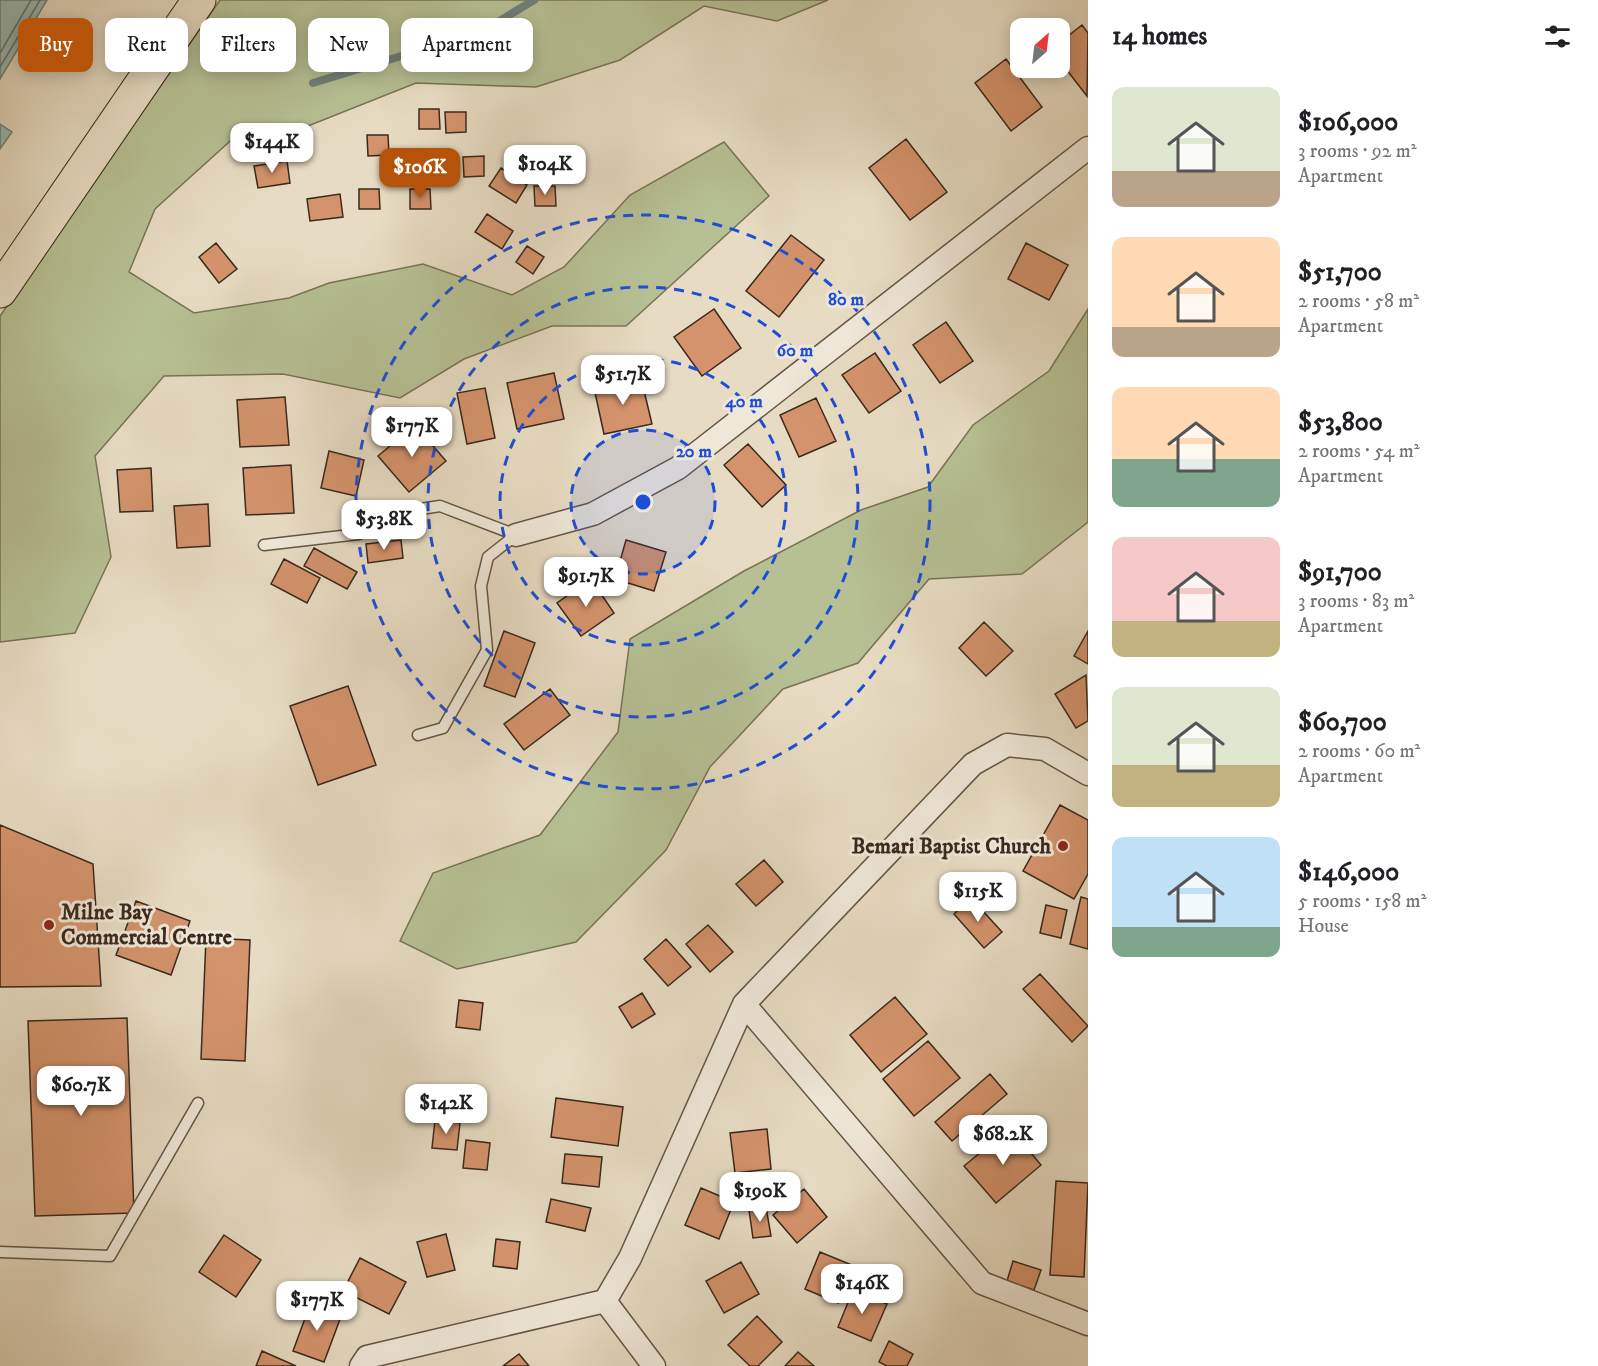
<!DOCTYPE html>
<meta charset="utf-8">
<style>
:root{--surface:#fff;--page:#f6f6f6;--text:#202124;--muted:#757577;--accent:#b45309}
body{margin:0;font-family:"IM FELL DW Pica",serif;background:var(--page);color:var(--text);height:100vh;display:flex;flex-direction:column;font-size:22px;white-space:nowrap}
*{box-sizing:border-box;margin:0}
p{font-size:20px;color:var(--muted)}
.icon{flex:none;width:33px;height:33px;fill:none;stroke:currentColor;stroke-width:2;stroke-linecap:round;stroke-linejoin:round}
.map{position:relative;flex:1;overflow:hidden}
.side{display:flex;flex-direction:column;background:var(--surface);width:510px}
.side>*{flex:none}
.banner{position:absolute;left:18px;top:18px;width:570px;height:54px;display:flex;gap:12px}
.needle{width:39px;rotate:28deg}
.fabs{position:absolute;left:1010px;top:18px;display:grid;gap:12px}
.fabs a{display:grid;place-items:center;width:60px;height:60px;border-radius:12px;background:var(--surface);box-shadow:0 3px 15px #0003;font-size:30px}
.price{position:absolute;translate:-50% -51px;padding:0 14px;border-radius:12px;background:#fff;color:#222;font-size:20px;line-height:39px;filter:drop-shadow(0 2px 3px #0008)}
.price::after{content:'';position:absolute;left:50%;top:36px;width:18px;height:14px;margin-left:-9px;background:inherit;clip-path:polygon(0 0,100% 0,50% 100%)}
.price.current{background:var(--accent);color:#fff}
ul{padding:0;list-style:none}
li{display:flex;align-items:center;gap:18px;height:150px;padding:0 24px}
li span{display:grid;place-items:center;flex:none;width:168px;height:120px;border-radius:12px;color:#555}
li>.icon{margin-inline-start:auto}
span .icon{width:72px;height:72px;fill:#fffc;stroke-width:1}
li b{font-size:26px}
h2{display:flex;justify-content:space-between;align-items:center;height:72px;padding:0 24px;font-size:26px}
.pill{padding:0 21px;border-radius:12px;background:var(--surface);box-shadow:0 3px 15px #0003;font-size:21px;line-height:54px}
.pill.current{background:var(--accent);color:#fff}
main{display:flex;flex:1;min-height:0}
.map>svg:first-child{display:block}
.green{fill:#b6c094;stroke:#787458;stroke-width:1.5}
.water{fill:#97bbb6;stroke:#718179;stroke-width:1.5}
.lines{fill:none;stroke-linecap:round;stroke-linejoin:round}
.shore{stroke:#68726a;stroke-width:1.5}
.stream{stroke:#718179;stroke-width:8}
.building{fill:#d4936c;stroke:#39291d;stroke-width:1.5}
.service-casing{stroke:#645646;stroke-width:13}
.minor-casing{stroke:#645646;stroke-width:25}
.primary-casing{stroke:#39291d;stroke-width:35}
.service{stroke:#efe8d8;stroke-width:10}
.minor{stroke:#efe8d8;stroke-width:22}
.primary{stroke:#e7dcc3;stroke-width:33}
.ring{fill:none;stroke:#1d4ed8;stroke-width:3;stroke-dasharray:10 8}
.poi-dot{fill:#8f2418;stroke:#efe8d8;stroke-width:2}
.labels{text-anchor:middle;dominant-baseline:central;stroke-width:6;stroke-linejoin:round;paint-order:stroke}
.poi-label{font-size:22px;font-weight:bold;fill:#39291d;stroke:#efe8d8;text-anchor:end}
.centre{fill:#1d4ed8;stroke:#efe8d8;stroke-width:3}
.ring-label{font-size:18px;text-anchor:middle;font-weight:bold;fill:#1d4ed8;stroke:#efe8d8;stroke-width:6;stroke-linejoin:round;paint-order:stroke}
</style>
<main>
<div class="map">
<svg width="1088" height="1366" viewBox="0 0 1088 1366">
<rect width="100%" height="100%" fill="#e7dcc3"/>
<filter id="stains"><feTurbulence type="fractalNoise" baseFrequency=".00333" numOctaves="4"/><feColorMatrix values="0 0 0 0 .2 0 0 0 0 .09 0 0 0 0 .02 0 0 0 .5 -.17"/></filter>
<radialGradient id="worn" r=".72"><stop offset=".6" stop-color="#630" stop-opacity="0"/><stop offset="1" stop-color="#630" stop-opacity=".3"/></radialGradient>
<path class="green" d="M220 0H828L777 21 704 6 620 60 536 87 416 83 308 126 238 134 155 209 129 272 194 313 289 298 329 283 423 264 512 295 564 267 630 195 724 142 769 196 626 326H552L464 359 400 398 283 374 164 376 95 456 111 557 75 633 0 642V316Z
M1088 309V522L1022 574 929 579 858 663 783 689 710 767 666 850 576 942 457 969 400 941 433 873 540 835 618 732 630 639 744 571 861 510 928 487 973 425 1049 371Z"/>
<path class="water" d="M0 0H47L0 79Z
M0 124 12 132 0 149Z"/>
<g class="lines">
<path class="shore" d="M0 53 31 0
M0 67 40 0"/>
<path class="stream" d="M313 83 483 31 534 0"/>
</g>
<path class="building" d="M1082 25 1088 33 1087 96 1059 60V43Z
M1006 59 1042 107 1011 131 975 83Z
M419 109H439L440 129H419Z
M445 112H466V132L446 133Z
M367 135H388L389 155 368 156Z
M906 139 947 192 910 220 869 168Z
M437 154H457L458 174H437Z
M484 156V176L464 177 463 157Z
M287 161 290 183 258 188 254 166Z
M501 168 527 185 516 203 489 186Z
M534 186H555L556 206H535Z
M359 189H379L380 209H359Z
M410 189H430L431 209H410Z
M340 194 343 217 310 221 307 199Z
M487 214 513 231 502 249 475 232Z
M791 235 824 260 779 317 746 291Z
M216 243 237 269 219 283 199 257Z
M1026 243 1068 265 1049 300 1008 279Z
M527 246 544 257 533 274 516 262Z
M714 309 741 348 702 376 674 337Z
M946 322 973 361 940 383 913 345Z
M875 353 901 391 869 413 842 375Z
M554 373 564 419 517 429 507 383Z
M641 378 652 424 604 434 594 388Z
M485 388 495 438 467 444 457 393Z
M285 397 289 445 240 447 237 400Z
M816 398 836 441 799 457 780 415Z
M415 425 446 461 409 492 378 456Z
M748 444 786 485 762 507 724 465Z
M329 451 364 460 356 496 321 488Z
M291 465 294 513 246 515 243 468Z
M151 468 153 511 120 512 117 470Z
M208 504 210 546 177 548 174 506Z
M401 540 403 558 368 563 366 544Z
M626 540 666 552 654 591 615 579Z
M314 548 357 572 347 589 304 566Z
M284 559 320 578 307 603 271 584Z
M591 579 614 613 581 636 557 603Z
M984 622 1013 651 986 676 959 648Z
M504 631 535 643 515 697 484 686Z
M1088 631V664L1074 656Z
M1086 675 1088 721 1076 728 1055 694Z
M348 686 376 765 318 785 290 706Z
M550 689 570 715 524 750 504 724Z
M1060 805 1088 820V874L1074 899 1023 871Z
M0 825 93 864 101 986 0 987Z
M764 860 783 882 756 906 736 884Z
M1081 897 1088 899V949L1070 944Z
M971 898 1002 932 984 948 954 914Z
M136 901 190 921 171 975 116 955Z
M1046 905 1067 910 1061 938 1040 933Z
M708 925 733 952 710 972 686 944Z
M206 938 250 940 245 1061 201 1059Z
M666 939 691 967 668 986 644 959Z
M1040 974 1088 1026 1072 1042 1023 989Z
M642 993 655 1014 632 1028 619 1007Z
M895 997 927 1034 881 1072 850 1035Z
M459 1000 483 1003 480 1030 456 1027Z
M127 1018 134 1213 35 1216 28 1021Z
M928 1041 960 1078 914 1116 883 1079Z
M990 1074 1007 1094 952 1141 935 1122Z
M556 1098 623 1107 618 1146 551 1137Z
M435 1120 460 1123 457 1150 432 1148Z
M1010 1128 1041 1165 996 1203 964 1166Z
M767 1129 771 1169 735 1173 730 1133Z
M466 1140 490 1143 487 1170 463 1168Z
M565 1154 602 1157 599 1187 562 1183Z
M1056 1181 1088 1183 1084 1277 1050 1275Z
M701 1188 734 1202 719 1239 685 1225Z
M804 1189 827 1217 797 1243 773 1215Z
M551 1199 591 1208 585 1231 546 1222Z
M766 1207 771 1236 753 1238 749 1210Z
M446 1234 455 1270 427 1277 417 1242Z
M224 1235 261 1260 236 1297 199 1272Z
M496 1239 520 1242 517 1269 493 1266Z
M820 1252 854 1266 838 1303 805 1289Z
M360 1258 406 1282 389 1314 343 1291Z
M1013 1261 1041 1270 1034 1290 1007 1281Z
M741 1262 759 1294 724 1313 706 1281Z
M853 1290 887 1304 871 1341 838 1327Z
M311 1302 342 1314 324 1362 293 1351Z
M757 1316 782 1342 758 1366H750L728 1345Z
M889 1341 913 1354 907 1366H887L879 1362Z
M262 1351 296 1366H256Z
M798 1352 814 1366H785Z
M519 1354 529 1366H503Z"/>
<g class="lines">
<defs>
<path id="service" d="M264 545 359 534 382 515 440 506 516 535
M418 735 443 728 487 650 481 586 488 557 516 535
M0 1252 110 1256 198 1103"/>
<path id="minor" d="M516 535 593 514 678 468 1088 148
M744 1004 982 1283 1088 1324
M605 1301 630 1258 744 1004 973 764 1007 745 1045 749 1088 774
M361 1366 367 1357 605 1301 654 1366"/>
<path id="primary" d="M0 291 199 0"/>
</defs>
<use href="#service" class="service-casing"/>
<use href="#minor" class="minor-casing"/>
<use href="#primary" class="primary-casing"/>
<use href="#service" class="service"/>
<use href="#minor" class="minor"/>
<use href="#primary" class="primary"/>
</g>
<circle cx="643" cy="502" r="72" fill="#1d4ed8" fill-opacity=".12"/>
<g class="ring">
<circle cx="643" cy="502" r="72"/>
<circle cx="643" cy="502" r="143"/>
<circle cx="643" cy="502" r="215"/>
<circle cx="643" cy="502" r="287"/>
</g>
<g class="poi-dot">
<circle cx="1063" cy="846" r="6"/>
<circle cx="49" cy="925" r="6"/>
</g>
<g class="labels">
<g class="poi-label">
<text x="1051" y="846">Bemari Baptist Church</text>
<text x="61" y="912" text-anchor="start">Milne Bay<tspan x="61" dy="25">Commercial Centre</tspan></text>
</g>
</g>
<circle cx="643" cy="502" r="9" class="centre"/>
<g class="ring-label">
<text x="846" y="305">80 m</text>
<text x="795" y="356">60 m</text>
<text x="744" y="407">40 m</text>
<text x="694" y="457">20 m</text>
</g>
<rect width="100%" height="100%" filter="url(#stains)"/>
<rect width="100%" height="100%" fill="url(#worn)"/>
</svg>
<div class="fabs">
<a><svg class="needle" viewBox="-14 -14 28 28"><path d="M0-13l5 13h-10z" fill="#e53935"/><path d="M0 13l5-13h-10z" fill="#757577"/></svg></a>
</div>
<b class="price" style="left:272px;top:174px">$144K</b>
<b class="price" style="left:545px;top:196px">$104K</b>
<b class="price current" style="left:420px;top:199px">$106K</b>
<b class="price" style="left:623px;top:406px">$51.7K</b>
<b class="price" style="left:412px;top:458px">$177K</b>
<b class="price" style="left:384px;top:551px">$53.8K</b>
<b class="price" style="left:586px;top:608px">$91.7K</b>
<b class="price" style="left:978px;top:923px">$115K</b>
<b class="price" style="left:81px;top:1117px">$60.7K</b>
<b class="price" style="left:446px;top:1135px">$142K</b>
<b class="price" style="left:1003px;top:1166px">$68.2K</b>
<b class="price" style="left:760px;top:1223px">$190K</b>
<b class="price" style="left:862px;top:1315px">$146K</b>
<b class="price" style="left:317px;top:1332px">$177K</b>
<div class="banner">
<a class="pill current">Buy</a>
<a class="pill">Rent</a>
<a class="pill">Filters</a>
<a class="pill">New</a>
<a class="pill">Apartment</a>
</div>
</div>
<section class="side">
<h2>14 homes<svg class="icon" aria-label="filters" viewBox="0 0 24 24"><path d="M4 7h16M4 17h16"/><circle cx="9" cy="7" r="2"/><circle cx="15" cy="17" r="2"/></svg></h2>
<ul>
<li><span style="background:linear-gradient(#dfe7d0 70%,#b9a48a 0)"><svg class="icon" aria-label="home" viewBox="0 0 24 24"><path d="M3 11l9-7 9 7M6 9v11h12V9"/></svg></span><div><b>$106,000</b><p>3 rooms · 92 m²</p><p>Apartment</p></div></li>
<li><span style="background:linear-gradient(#ffd9b3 75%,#b9a48a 0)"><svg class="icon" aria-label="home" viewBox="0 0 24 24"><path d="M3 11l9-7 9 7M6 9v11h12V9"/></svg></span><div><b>$51,700</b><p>2 rooms · 58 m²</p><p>Apartment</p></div></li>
<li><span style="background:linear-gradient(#ffd9b3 60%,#7fa58c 0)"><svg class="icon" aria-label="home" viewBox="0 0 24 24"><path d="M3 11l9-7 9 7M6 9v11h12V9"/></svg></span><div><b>$53,800</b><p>2 rooms · 54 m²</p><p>Apartment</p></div></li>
<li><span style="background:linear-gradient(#f6c9c9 70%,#c2b280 0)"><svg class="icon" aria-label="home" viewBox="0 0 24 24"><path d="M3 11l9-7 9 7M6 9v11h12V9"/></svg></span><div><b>$91,700</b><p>3 rooms · 83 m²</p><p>Apartment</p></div></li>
<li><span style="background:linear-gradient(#dfe7d0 65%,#c2b280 0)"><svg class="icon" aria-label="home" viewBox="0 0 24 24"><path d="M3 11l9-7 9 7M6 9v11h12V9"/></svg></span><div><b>$60,700</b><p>2 rooms · 60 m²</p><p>Apartment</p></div></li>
<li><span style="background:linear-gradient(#bfe0f5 75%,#7fa58c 0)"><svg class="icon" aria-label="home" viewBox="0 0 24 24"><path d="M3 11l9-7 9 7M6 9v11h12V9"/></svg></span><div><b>$146,000</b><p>5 rooms · 158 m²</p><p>House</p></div></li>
</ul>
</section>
</main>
